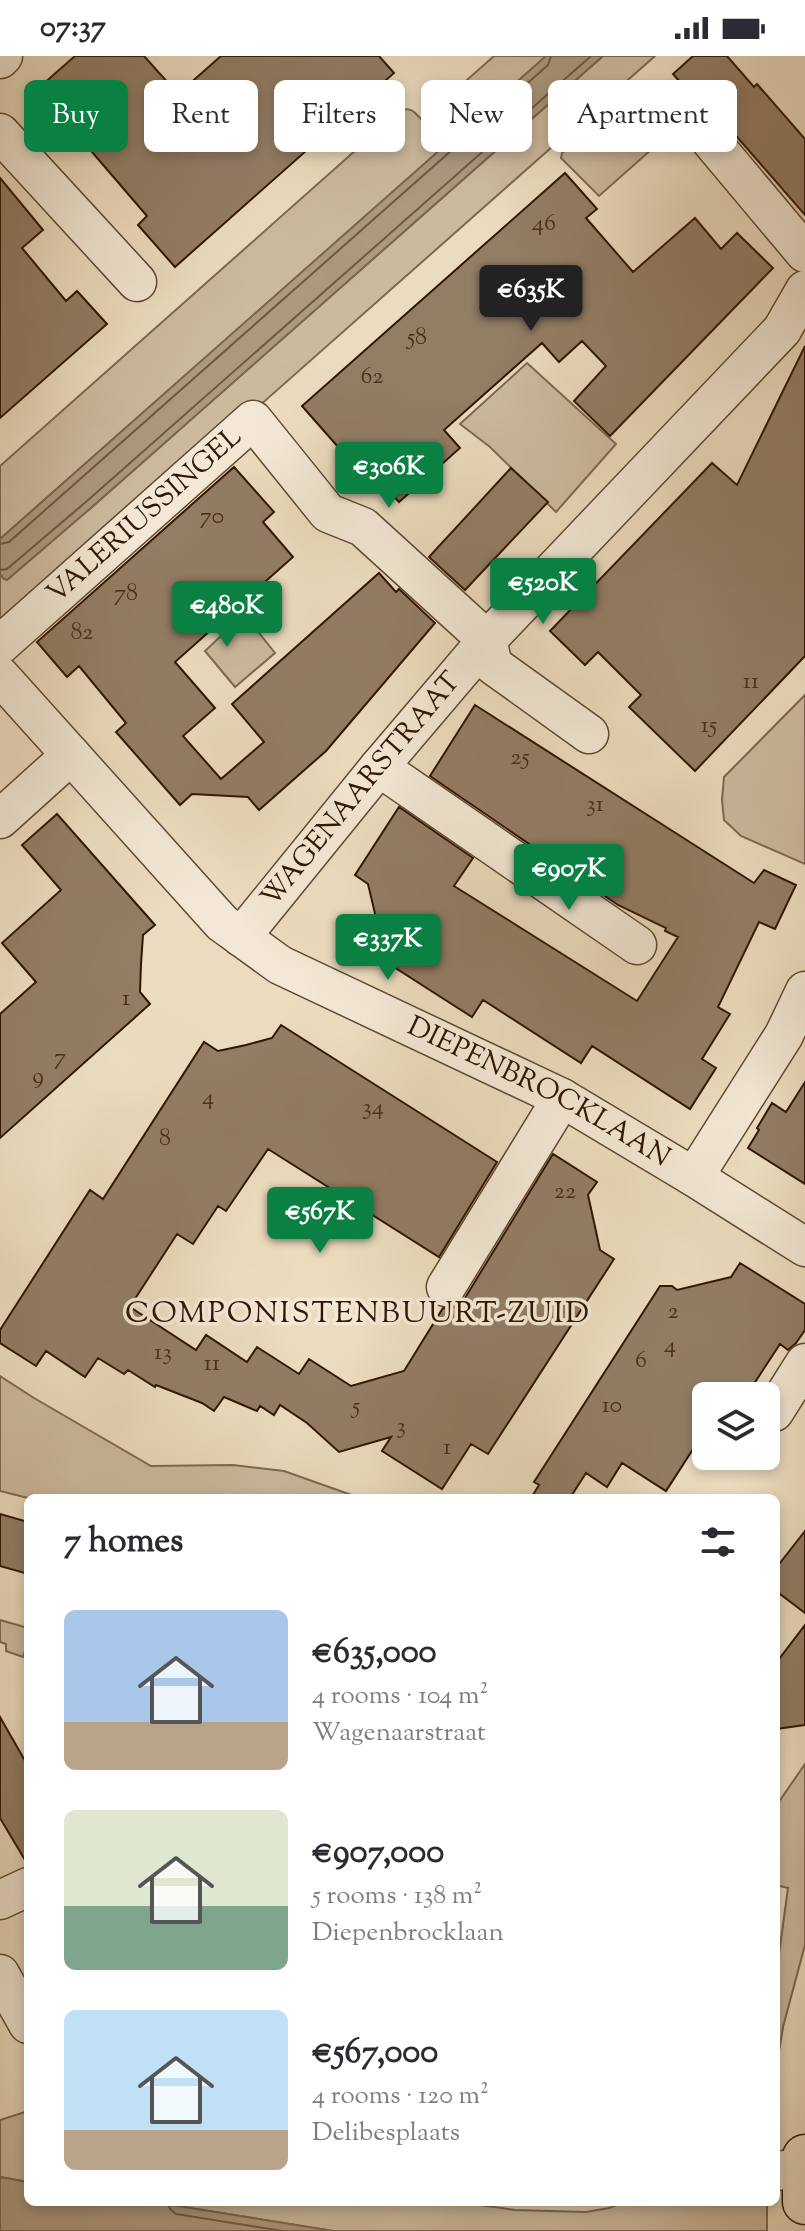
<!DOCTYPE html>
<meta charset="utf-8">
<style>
:root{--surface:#fff;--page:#f2f2f3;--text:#2b2b33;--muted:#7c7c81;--accent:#0b8043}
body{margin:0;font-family:"Sorts Mill Goudy",serif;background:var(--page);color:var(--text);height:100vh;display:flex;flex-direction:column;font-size:30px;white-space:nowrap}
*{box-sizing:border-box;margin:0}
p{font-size:26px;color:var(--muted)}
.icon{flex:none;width:44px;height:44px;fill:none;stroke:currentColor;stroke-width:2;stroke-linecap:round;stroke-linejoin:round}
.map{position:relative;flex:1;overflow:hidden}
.side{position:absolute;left:24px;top:1438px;width:756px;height:712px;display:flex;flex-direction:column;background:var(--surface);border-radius:12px;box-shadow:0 4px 12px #0003}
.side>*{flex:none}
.banner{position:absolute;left:24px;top:24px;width:758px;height:72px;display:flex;gap:16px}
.controls{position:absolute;left:692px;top:1326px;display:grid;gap:16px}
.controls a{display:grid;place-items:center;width:88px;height:88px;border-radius:12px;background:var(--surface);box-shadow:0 4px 12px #0003;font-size:40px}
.price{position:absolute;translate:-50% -68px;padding:0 18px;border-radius:8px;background:var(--accent);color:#fff;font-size:26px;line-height:52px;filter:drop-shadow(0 2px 4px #0008)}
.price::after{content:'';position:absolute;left:50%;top:48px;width:24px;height:18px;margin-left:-12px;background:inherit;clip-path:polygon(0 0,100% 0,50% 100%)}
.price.current{background:#222;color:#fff}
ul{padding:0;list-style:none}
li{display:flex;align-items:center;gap:24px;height:200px;padding:0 40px}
li span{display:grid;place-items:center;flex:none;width:224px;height:160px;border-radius:12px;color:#555}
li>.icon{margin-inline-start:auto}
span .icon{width:96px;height:96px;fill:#fffc;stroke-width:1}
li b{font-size:34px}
h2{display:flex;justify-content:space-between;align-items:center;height:96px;padding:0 40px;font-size:34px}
.pill{padding:0 28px;border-radius:12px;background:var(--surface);box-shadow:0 4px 12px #0003;font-size:28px;line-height:72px}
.pill.current{background:var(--accent);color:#fff}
.status{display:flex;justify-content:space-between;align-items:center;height:56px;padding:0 40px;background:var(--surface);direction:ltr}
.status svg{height:22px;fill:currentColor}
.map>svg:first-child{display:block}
.green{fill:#ccba9f;stroke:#7e6851;stroke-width:2}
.water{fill:#ac997f;stroke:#7b654d;stroke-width:2}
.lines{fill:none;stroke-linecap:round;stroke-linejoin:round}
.shore{stroke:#6e5841;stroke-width:2}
.building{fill:#927d65;stroke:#311603;stroke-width:2}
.minor-casing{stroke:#604832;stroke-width:41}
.major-casing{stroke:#311603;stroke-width:47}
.minor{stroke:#f3e8d5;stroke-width:38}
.major{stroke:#ecdcbf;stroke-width:44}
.labels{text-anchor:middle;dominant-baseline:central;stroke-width:7;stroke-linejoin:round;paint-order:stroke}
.number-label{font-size:24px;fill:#49301c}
.street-label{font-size:28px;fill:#311603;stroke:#f3e8d5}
.neighbourhood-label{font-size:30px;letter-spacing:2px;fill:#311603;stroke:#f3e8d5}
</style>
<div class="status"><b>07:37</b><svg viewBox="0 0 49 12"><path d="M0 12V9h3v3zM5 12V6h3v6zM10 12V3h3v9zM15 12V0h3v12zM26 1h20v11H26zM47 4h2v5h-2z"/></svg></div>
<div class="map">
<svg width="805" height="2175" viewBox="0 0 805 2175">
<rect width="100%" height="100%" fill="#ecdcbf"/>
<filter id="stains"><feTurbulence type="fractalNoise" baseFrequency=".0025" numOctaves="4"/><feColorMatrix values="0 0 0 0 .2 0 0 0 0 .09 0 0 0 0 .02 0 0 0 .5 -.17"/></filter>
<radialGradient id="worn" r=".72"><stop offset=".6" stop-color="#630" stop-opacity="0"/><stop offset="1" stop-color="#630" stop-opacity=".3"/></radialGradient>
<path class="green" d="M494 0H547L0 483V410L401 54C412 51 415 57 422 64Z
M603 0H655L224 381 0 576V518L4 523 92 451Z
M649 25 655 27 687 62 599 140 561 102 562 97 644 26Z
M527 307 616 388 556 456 490 391 460 368Z
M244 558 275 597 235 631 205 595Z
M805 639V808L741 780 724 764 722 744 724 721Z
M0 1320 34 1342 151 1410 233 1409 284 1415 360 1442H28L0 1435Z
M0 1564 28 1572V1586L23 1601 6 1595V1588L0 1586Z
M805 1708V1889L783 1971 776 2014V1920L788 1832 776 1829V1750Z
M28 2055V2126L0 2121V2064Z
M153 2146H459L515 2154 586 2156 609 2152 624 2146H767V2175H333Z"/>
<path class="water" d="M546 0H603L92 451 7 524 4 523 0 518V483Z
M0 2121 28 2126V2146H153L333 2175H0Z"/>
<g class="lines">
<path class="shore" d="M0 488 9 486 548 9 551 0
M0 514 7 513 87 445 591 0
M168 2146 170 2153 176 2158 283 2175"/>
</g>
<path class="building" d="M75 0H144L178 38 221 0H379L394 17 175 211 138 169 147 160 74 75 63 85 26 43Z
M693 0H727L754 31 757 28 805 83V159L718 59 709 53 703 52 673 18Z
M565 117 597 153 586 162 633 216 695 162 721 193 737 177 773 212 610 380 574 345 606 310 582 285 559 306 542 287 444 374 460 392 399 446 383 428 376 434 302 350Z
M0 122 43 174 22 192 66 245 77 235 107 268 0 362Z
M805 290V600L695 715 629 651 641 639 598 596 585 609 550 575 712 407 737 429Z
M234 411 274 456 263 466 293 501 175 606 215 652 183 680 221 723 264 686 232 648 379 517 396 536 399 533 435 567 326 695 259 754 248 741 192 738 180 749 116 676 126 667 79 610 67 621 37 586Z
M511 412 548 446 465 534 429 501Z
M475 649 754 827 764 814 796 829 775 873 759 866 718 951 730 958 702 1003 716 1012 690 1053 592 990 581 1007 483 944 472 961 372 897 381 883 368 828 355 819 399 751 473 802 454 830 637 945 678 881 665 875 666 872 618 849 430 720Z
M57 758 155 869 143 879 141 908 140 936 150 948 0 1082V958L36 926 2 887 61 834 22 789Z
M281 969 497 1106 439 1201 268 1093 226 1155 218 1150 193 1188 177 1178 131 1249 130 1251 196 1294 206 1279 247 1306 257 1291 299 1318 309 1303 351 1330 404 1315 443 1252 456 1251 465 1242 553 1098 597 1126 588 1139 594 1166 600 1194 614 1203 488 1398 471 1388 442 1433 382 1395 391 1381 339 1396 307 1367 280 1349 274 1359 260 1350 257 1355 224 1341 214 1355 202 1347 156 1329 155 1331 128 1314 124 1318 98 1302 85 1321 46 1295 36 1310 0 1287V1274L90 1134 103 1143 204 986 218 995 246 989 272 982Z
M805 1026V1128L748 1092 759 1074 757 1072 772 1047 786 1056Z
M740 1207 805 1248V1274L796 1287 788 1294 780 1288 746 1340 733 1331 727 1340H706V1373L666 1435 622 1407 607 1431 586 1417 570 1442H531L539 1429 534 1426 660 1230H672L677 1234 731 1221Z
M0 1458 28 1466V1518L0 1510Z
M805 1475V1557L776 1535V1512Z
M805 1569V1669L776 1673V1607Z
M0 1661 28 1710V1809L0 1762Z"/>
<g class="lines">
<defs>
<g id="minor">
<path d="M0 3 3 0"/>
<path d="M701 73 805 197"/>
<path d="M0 77 137 226"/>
<path id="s1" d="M0 589 253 364 328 457 363 471 487 584 493 609 589 678"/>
<path id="s2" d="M0 620 222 867 280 909 562 1042 694 1121 805 1191"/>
<path d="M379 711 637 889"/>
<path d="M0 763 71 699"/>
<path id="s3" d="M241 881 379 711 487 584 782 274 805 234"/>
<path d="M694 1121 784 979 805 935"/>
<path d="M446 1231 562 1042"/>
<path d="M774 1356 805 1307"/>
<path d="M0 1844 28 1831"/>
<path d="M0 1918 28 1968"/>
<path d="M776 2115 804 2112"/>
</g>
<path id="major" d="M805 2101V2146"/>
</defs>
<use href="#minor" class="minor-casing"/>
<use href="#major" class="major-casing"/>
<use href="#minor" class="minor"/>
<use href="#major" class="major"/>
</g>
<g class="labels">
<g class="number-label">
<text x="544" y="168">46</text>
<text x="417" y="282">58</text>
<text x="372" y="321">62</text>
<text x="212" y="461">70</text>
<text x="126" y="538">78</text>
<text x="82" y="577">82</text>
<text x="751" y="626">11</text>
<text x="709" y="670">15</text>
<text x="520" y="702">25</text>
<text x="595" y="749">31</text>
<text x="126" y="943">1</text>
<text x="60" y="1002">7</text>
<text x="38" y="1021">9</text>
<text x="208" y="1042">4</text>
<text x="373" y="1052">34</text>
<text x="165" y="1083">8</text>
<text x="565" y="1136">22</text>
<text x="673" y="1256">2</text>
<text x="670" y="1290">4</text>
<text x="163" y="1297">13</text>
<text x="641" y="1305">6</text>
<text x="212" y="1308">11</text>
<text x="612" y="1350">10</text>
<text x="356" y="1351">5</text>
<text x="401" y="1371">3</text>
<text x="447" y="1392">1</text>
</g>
<g class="street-label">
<text stroke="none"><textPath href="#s1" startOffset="194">VALERIUSSINGEL</textPath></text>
<text stroke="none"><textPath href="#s3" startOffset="190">WAGENAARSTRAAT</textPath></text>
<text stroke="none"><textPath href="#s2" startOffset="692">DIEPENBROCKLAAN</textPath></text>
</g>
<g class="neighbourhood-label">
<text x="358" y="1258">COMPONISTENBUURT-ZUID</text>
</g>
</g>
<rect width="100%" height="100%" filter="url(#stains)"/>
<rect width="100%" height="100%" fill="url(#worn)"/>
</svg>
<div class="controls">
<a><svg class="icon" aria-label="layers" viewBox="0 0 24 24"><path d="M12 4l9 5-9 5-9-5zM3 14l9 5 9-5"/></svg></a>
</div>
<b class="price current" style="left:531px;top:277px">€635K</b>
<b class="price" style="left:389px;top:454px">€306K</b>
<b class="price" style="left:543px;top:570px">€520K</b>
<b class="price" style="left:227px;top:593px">€480K</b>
<b class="price" style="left:569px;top:856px">€907K</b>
<b class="price" style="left:388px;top:926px">€337K</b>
<b class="price" style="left:320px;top:1199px">€567K</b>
<div class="banner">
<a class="pill current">Buy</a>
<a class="pill">Rent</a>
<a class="pill">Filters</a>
<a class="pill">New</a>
<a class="pill">Apartment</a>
</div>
<section class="side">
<h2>7 homes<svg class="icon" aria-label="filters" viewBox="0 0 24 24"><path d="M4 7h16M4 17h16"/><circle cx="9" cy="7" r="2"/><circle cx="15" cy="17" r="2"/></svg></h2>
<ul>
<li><span style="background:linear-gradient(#a9c7e8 70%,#b9a48a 0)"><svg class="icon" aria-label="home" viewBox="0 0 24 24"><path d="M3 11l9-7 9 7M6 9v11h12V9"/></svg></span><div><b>€635,000</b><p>4 rooms · 104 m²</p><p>Wagenaarstraat</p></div></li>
<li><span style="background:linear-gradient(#dfe7d0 60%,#7fa58c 0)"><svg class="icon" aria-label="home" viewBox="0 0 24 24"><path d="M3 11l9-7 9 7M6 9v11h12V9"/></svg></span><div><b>€907,000</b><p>5 rooms · 138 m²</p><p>Diepenbrocklaan</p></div></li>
<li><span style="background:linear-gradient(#bfe0f5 75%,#b9a48a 0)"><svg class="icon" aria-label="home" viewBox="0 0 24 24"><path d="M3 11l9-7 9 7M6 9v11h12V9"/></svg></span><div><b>€567,000</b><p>4 rooms · 120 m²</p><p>Delibesplaats</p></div></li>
</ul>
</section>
</div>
